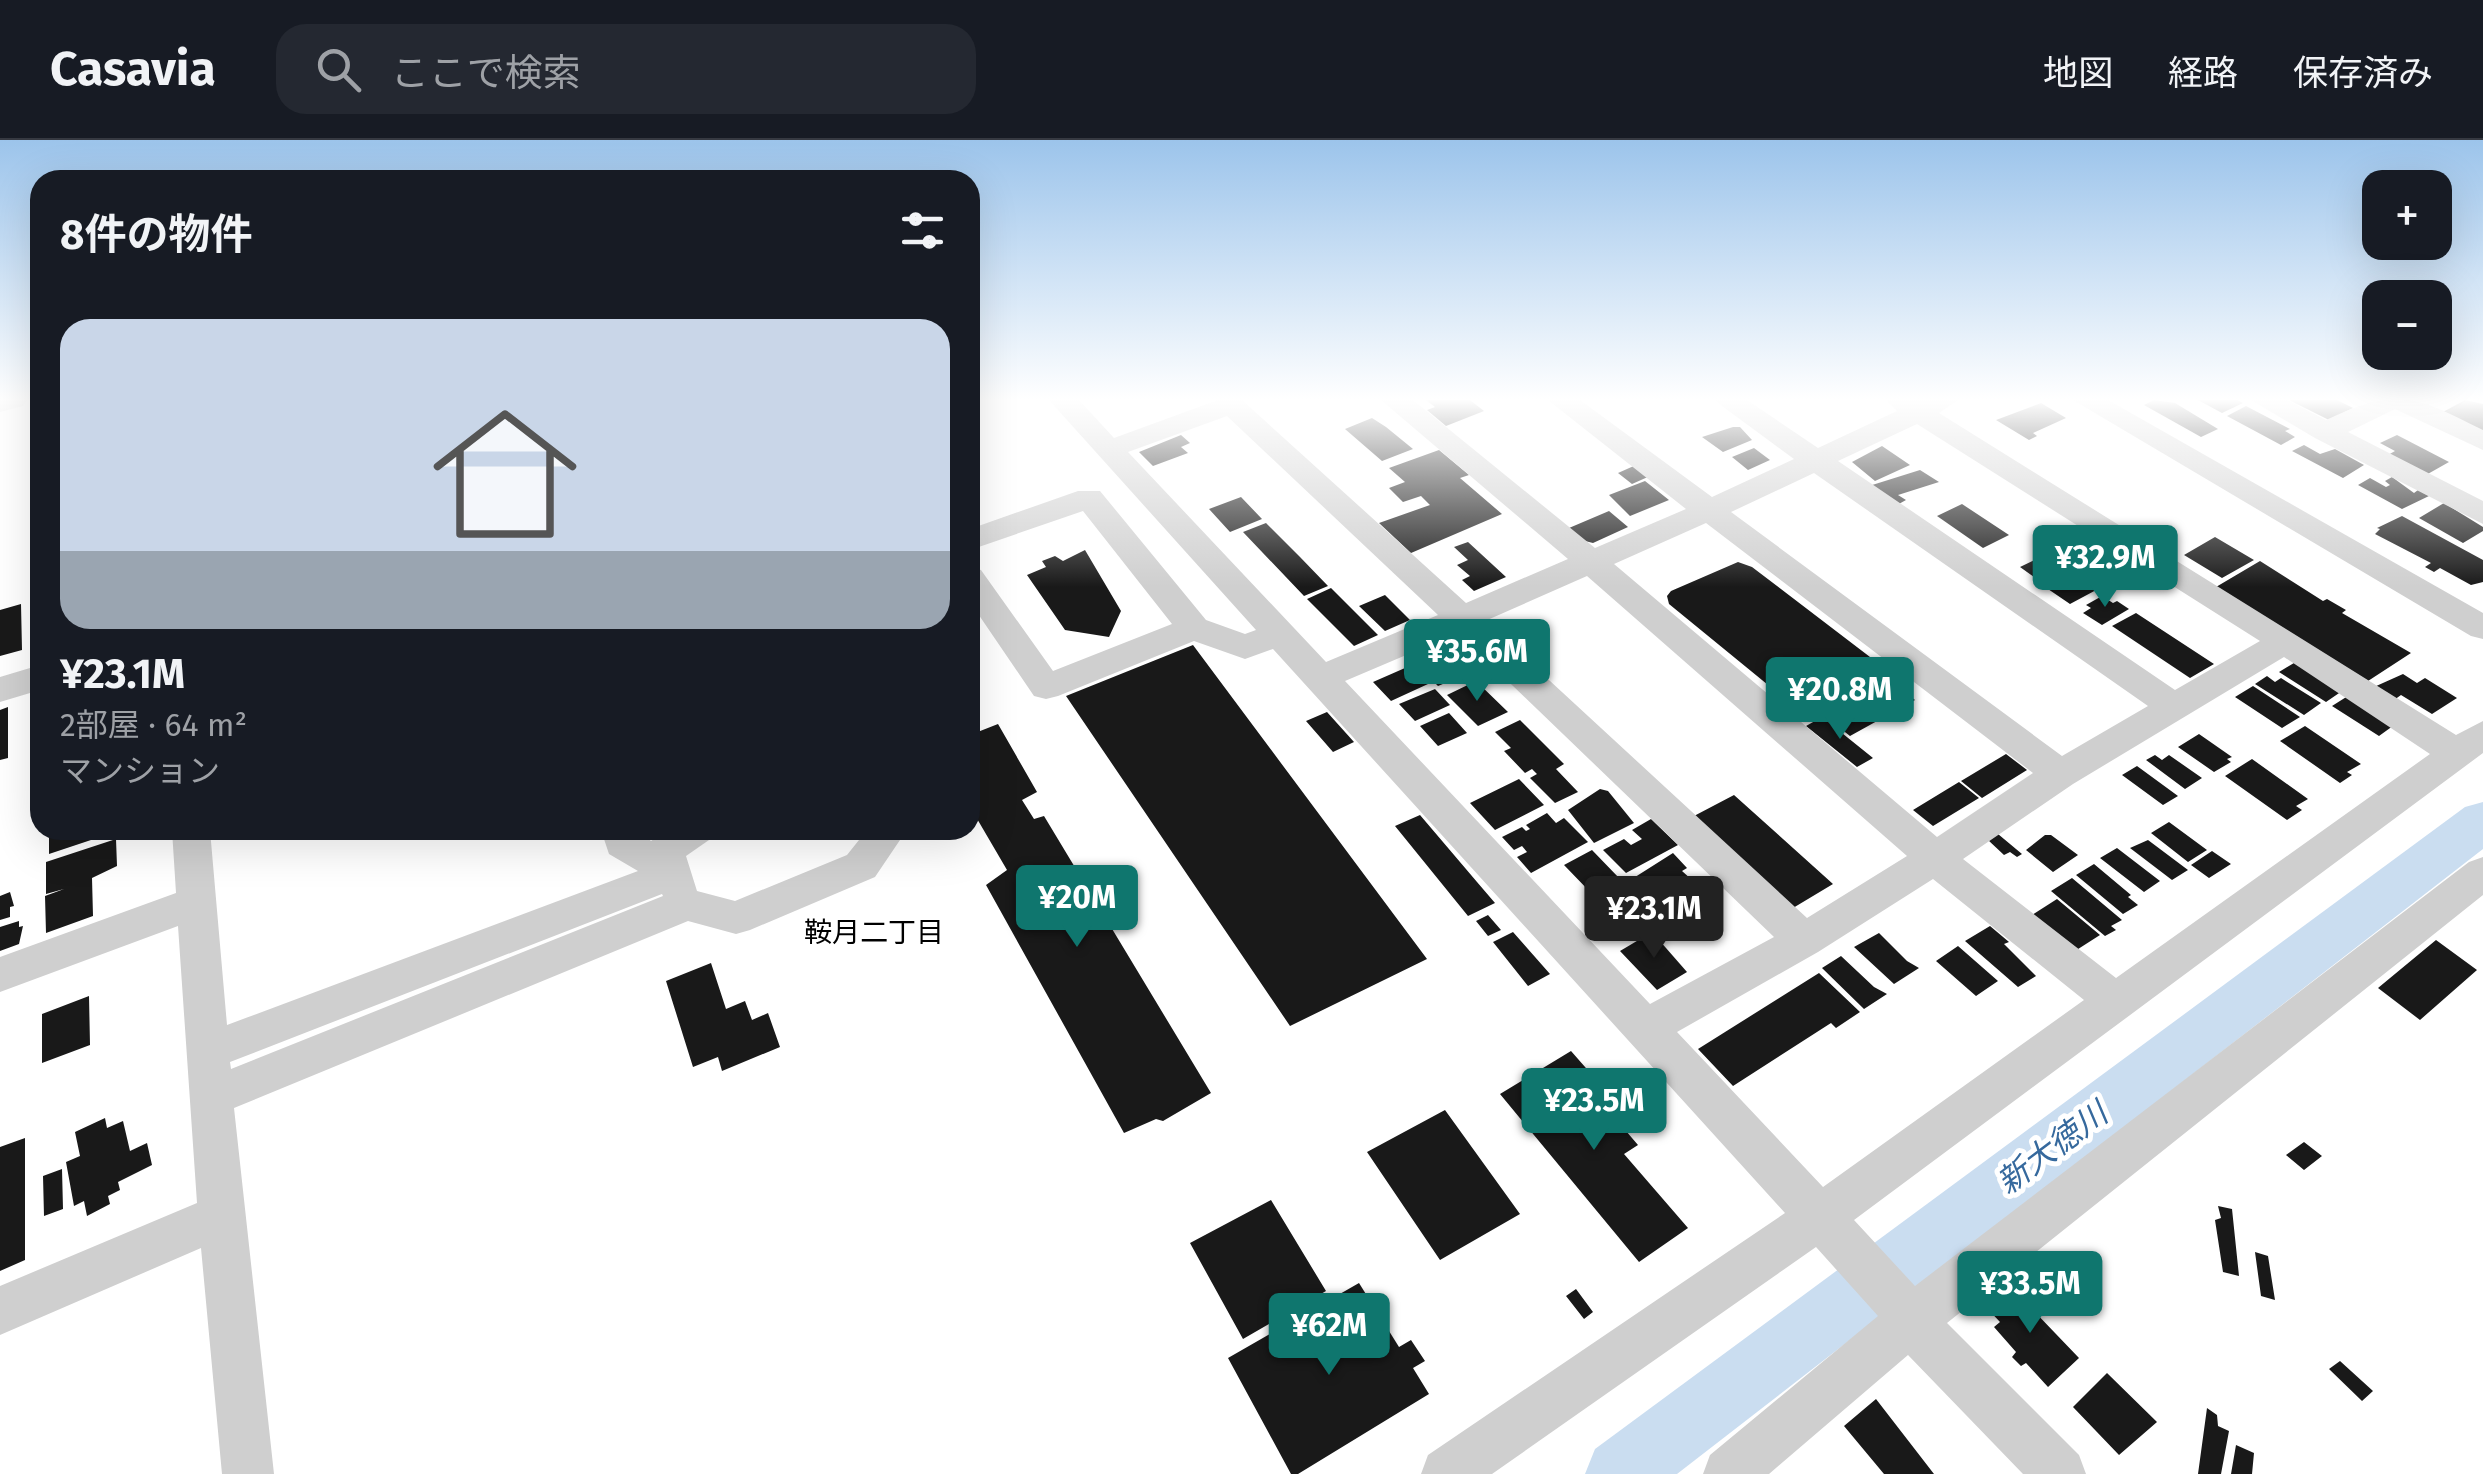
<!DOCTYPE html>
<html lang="ja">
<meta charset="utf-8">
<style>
:root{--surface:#171b24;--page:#242831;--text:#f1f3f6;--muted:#9ea1a6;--line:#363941;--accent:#0f766e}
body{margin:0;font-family:"Fira Sans","Noto Sans JP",sans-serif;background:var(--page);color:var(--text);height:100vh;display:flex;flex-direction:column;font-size:38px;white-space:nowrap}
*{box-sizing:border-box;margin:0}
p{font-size:32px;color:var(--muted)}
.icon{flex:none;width:55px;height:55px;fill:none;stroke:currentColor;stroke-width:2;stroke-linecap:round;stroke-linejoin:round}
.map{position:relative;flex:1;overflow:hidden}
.sheet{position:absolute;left:30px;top:30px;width:950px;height:670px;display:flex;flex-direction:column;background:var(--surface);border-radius:30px;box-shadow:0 10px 40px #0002}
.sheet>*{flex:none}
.controls{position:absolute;left:2362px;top:30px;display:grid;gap:20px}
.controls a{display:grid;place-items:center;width:90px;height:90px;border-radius:20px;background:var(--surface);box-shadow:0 10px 40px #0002;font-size:50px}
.price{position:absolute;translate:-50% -85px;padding:0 22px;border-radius:10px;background:var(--accent);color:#fff;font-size:32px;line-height:65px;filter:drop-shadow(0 2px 5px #0008)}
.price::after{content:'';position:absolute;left:50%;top:60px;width:30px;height:22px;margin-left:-15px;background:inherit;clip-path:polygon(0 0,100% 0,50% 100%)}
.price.on{background:#222;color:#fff}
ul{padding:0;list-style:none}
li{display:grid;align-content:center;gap:20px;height:530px;padding:0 30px}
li+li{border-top:2px solid var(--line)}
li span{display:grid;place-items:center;height:310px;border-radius:30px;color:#555}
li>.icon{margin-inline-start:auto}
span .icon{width:180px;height:180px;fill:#fffc;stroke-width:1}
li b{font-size:42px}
h2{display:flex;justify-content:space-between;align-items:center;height:120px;padding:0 30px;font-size:42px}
header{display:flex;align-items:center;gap:60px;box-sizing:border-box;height:140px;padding:0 50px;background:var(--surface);border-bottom:2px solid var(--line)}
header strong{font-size:48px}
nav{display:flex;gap:55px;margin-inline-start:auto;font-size:35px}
.search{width:700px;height:90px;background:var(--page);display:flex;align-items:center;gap:25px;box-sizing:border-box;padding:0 35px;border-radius:30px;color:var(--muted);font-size:38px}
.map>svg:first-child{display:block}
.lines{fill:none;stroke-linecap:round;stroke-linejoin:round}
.river{fill:#caddf0;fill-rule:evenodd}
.building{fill:#191919}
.minor{fill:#cfcfcf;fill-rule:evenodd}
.labels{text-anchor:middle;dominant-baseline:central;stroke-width:10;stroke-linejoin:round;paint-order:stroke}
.neighbourhood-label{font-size:28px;fill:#000;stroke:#fff}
.near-water-label{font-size:32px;font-style:italic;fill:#36699d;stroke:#fff}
</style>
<header>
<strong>Casavia</strong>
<div class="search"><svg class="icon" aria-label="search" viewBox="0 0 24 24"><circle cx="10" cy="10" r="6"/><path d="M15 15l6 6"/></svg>ここで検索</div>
<nav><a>地図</a><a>経路</a><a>保存済み</a></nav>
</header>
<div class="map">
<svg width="2483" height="1334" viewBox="0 0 2483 1334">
<rect width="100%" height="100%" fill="#fff"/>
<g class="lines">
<path class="river" d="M2483 662V709L1677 1334H1585L1595 1309 2465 667Z"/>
</g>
<path class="building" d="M1426 260H1470L1484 271 1446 286 1427 270 1435 267Z
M2154 260 2175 263 2218 289 2201 297 2144 265Z
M2198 260H2238L2243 263 2222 273Z
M2289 260H2337L2353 268 2329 280Z
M2465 260 2483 264V292L2443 272Z
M2041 263 2066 278 2033 293 2037 296 2029 300 1996 280Z
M2246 266 2290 289 2285 291 2295 297 2281 305 2227 276Z
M1372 278 1386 287 1413 309 1382 321 1345 289Z
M1733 287H1740L1752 300 1723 312 1702 297Z
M1181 295 1190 303 1181 307 1188 313 1153 326 1139 312Z
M2397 295 2449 322 2426 335 2388 315 2395 311 2380 303Z
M2304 305 2320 314 2335 309 2364 325 2343 338 2292 311Z
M1882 306 1910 325 1875 341 1852 322Z
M1754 308 1770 320 1748 330 1732 317Z
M1439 310 1469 335 1460 338 1502 374 1411 413 1379 383 1430 365 1421 356 1403 362 1389 348 1405 342 1389 328Z
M1636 325 1650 336 1632 344 1618 333Z
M1920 330 1939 342 1898 355 1906 360 1897 365 1869 346Z
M2392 337 2414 353 2418 350 2429 356 2402 369 2358 345 2370 338 2386 347 2390 345 2385 341Z
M1645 341 1669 360 1630 376 1609 355Z
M1241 357 1262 379 1230 392 1209 369Z
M2444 363 2483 387V391L2463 403 2419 378Z
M1962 364 2009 395 1983 408 1937 376Z
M1609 371 1628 387 1593 403 1585 401 1569 388Z
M2402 376 2483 420V442L2471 445 2440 428 2434 432 2425 427 2431 423 2375 394 2380 389 2377 388Z
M1266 383 1300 417 1328 446 1304 456 1243 392Z
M2215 397 2254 420 2222 438 2184 415Z
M1468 402 1506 437 1474 451 1462 440 1470 436 1457 425 1468 420 1454 407Z
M1085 410 1121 471 1109 497 1065 490 1027 435 1046 427 1042 421 1055 416 1063 421Z
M2041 417 2052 424 2057 421 2071 430 2044 444 2020 427Z
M2260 421 2323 461 2327 459 2346 470 2342 473 2411 513 2368 541 2216 447Z
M1738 422 1752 427 1870 517 1876 525 1874 533 1877 531 1915 560 1850 596 1812 566 1789 562 1669 464 1667 456 1671 451Z
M2075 434 2098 449 2070 464 2048 449 2061 442 2071 449 2078 446 2067 439Z
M1331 448 1378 495 1354 506 1307 459Z
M1385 455 1410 480 1385 491 1359 466Z
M2102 456 2113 463 2117 461 2129 469 2102 485 2083 473 2091 468 2086 465Z
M21 464 22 510 0 516V470Z
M2136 473 2214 524 2190 538 2112 486Z
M1193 505 1427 819 1290 886 1066 556Z
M1454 510 1479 529 1438 546 1415 523Z
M2299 520 2345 549 2326 562 2279 532Z
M1405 528 1417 541 1423 538 1428 544 1391 561 1373 542Z
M2403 534 2417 543 2425 538 2457 558 2432 574 2401 555 2394 560 2374 547Z
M2267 536 2275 542 2281 538 2321 563 2304 575 2255 544Z
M1476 541 1508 572 1478 586 1447 555Z
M2253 546 2300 577 2282 588 2235 557Z
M1435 549 1450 565 1415 581 1399 564Z
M2351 554 2397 583 2379 596 2332 566Z
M8 567V618L0 620V570Z
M1327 572 1354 602 1333 612 1306 581Z
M1449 573 1467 593 1438 606 1420 586Z
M1822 577 1873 618 1857 627 1806 586Z
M1520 580 1564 624 1556 629 1578 652 1555 663 1530 638 1537 634 1532 629 1525 633 1504 611 1511 608 1495 592Z
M998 584 1037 652 1022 660 1034 679 1044 676 1211 953 1163 981 1156 979 1124 993 986 745 1007 730 976 677 970 680V595Z
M2305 586 2361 624 2347 632 2352 635 2340 643 2280 601Z
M2199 594 2232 617 2227 619 2231 622 2214 632 2178 607Z
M2006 614 2027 630 1982 658 1961 641Z
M2155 615 2162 620 2169 615 2202 638 2185 649 2146 620Z
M2252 619 2308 659 2296 666 2302 670 2287 680 2225 636Z
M2137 626 2178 656 2163 665 2122 635Z
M1519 639 1544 665 1495 690 1470 663Z
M1959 642 1979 658 1933 686 1913 670Z
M1600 649 1608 651 1634 683 1594 703 1568 670Z
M1734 655 1833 744 1793 768 1694 676Z
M1547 673 1556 683 1564 678 1588 702 1531 733 1517 717 1527 712 1522 706 1514 710 1502 697 1522 687 1526 691 1530 689 1526 685Z
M1420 675 1477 742 1495 763 1468 776 1395 686Z
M1651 679 1678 705 1626 733 1603 710 1624 699 1631 705 1642 699 1632 690Z
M2169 682 2207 710 2188 722 2151 693Z
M58 690H118V691L49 714V693Z
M1998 694 2022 714 2017 717 2010 712 2004 715 1988 700Z
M2045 695H2051L2078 715 2053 732 2026 710Z
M116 699 117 726 92 738 93 776 46 793 45 756 64 749 46 754V722Z
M2148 700 2188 730 2172 740 2130 708Z
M2117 708 2160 741 2144 752 2100 718Z
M1592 710 1620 739 1592 754 1564 725Z
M2212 711 2231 724 2209 738 2191 725Z
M1673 713 1687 728 1682 731 1692 740 1656 763 1632 739Z
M2094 724 2131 755 2128 757 2138 765 2123 774 2076 735Z
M2072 738 2122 780 2111 786 2116 790 2105 796 2051 751Z
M10 752 14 766 10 767V777L0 780V756Z
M2057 759 2100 795 2075 811 2032 775Z
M1488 775 1501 790 1488 796 1476 781Z
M19 781V787L23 786 19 804 0 811V787Z
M1990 786 2009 802 2004 804 2036 836 2018 847 1965 801Z
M1513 792 1550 834 1528 846 1493 802Z
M1652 792 1687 832 1657 850 1620 811Z
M1879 793 1907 821 1919 828 1894 844 1854 807Z
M2436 800 2477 830 2420 880 2378 848Z
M1958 806 1998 841 1976 856 1936 821Z
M1841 816 1874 847 1887 854 1864 869 1822 828Z
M711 823 726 869 745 861 752 880 768 873 780 907 722 931 718 917 693 927 666 841Z
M1819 833 1860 872 1836 888 1831 883 1733 946 1698 909Z
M89 856 90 905 42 923V874Z
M1571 911 1614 960 1591 974 1607 992 1620 984 1638 1005 1624 1014 1688 1088 1639 1122 1500 954Z
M1445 970 1520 1074 1440 1120 1367 1012Z
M105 978 107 988 123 981 130 1011 147 1003 152 1025 118 1042 120 1050 108 1056 110 1064 87 1076 84 1061 74 1066 66 1022 80 1016 75 992Z
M25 998V1120L0 1131V1007Z
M2304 1002 2322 1016 2304 1030 2286 1015Z
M62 1029 63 1069 44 1076 43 1036Z
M1271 1060 1326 1151 1243 1199 1190 1103Z
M2218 1066 2232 1069 2239 1136 2223 1132 2215 1080 2221 1078Z
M2255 1112 2268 1116 2275 1160 2261 1156Z
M2006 1142 2079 1218 2048 1247 2026 1223 2021 1226 2012 1217 2016 1212 1994 1187 2000 1182 1983 1164Z
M1359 1143 1399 1207 1411 1200 1425 1221 1413 1228 1429 1254 1298 1334H1291L1228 1218Z
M1576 1149 1593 1172 1584 1179 1566 1156Z
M2340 1221 2373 1251 2362 1261 2329 1229Z
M2107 1233 2157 1282 2119 1315 2073 1267Z
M1876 1259 1934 1334H1884L1844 1286Z
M2207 1268 2217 1275 2218 1286 2229 1291 2221 1334H2198Z
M2236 1305 2254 1313 2252 1334H2231Z"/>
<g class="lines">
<path class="minor" d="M0 260H27L23 266 0 272Z
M1049 260H1079L1114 298 1218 260H1242L1466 463 1568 419 1381 260H1413L1595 408 1686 369 1548 260H1580L1712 357 1794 319 1714 260H1747L1818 308 1897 271 1886 260H1958L1939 273 2456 595 2483 581V613L1854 1080 1915 1146 2469 722 2483 717V755L1947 1183 2079 1315 2086 1334H2023L1908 1215 1769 1334H1703L1710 1315 1878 1176 1816 1107 1492 1334H1421L1428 1315 1785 1073 1273 509 1245 519 1194 501 1058 556 1046 559 1034 556 970 462V427L981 430 1053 531 1172 484 1083 371 970 410V389L1078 351H1100L1206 480 1245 494 1256 490ZM1227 276 1438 475 1326 522 1128 312ZM1917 284 2260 501 2175 550 1838 321ZM1814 333 2148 566 2062 616 1731 372ZM1706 383 2033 633 1937 697 1614 424ZM1587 436 1907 716 1807 778 1485 481ZM1458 493 1774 797 1650 864 1345 541ZM2284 517 2430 614 2116 838 1963 719 2073 644ZM1933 739 2084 860 1823 1047 1677 892 1818 812Z
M2073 260H2108L2483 473V499L2471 496Z
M2251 260H2287L2326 280C2398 246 2415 256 2483 290V310L2395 269 2348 292 2483 361V384L2315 298Z
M40 525V550L0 562V537Z
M172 690H210L227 885 638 731 609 714 601 690H639L651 701 667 690H715L709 700 686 716 697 751 735 761 847 715 863 695 860 690H898L902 697 875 737 750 790 736 794 688 781 234 968 274 1334H222L201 1108 0 1195V1146L197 1063 178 786 0 852V817L176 753ZM662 754 663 756 231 929 230 922Z"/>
</g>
<linearGradient id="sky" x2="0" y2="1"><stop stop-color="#9cc4eb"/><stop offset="0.58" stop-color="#fff"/><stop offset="1" stop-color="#fff" stop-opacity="0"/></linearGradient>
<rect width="2483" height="447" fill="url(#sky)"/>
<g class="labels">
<g class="neighbourhood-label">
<text x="874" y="792">鞍月二丁目</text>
</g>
<g class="near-water-label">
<text transform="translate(2052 1008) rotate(-37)">新大徳川</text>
</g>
</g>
</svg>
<div class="controls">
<a>+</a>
<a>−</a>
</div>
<b class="price" style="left:2105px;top:470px">¥32.9M</b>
<b class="price" style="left:1477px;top:564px">¥35.6M</b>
<b class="price" style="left:1840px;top:602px">¥20.8M</b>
<b class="price" style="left:1077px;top:810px">¥20M</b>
<b class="price on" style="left:1654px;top:821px">¥23.1M</b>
<b class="price" style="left:1594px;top:1013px">¥23.5M</b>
<b class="price" style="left:2030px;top:1196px">¥33.5M</b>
<b class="price" style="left:1329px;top:1238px">¥62M</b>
<section class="sheet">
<h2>8件の物件<svg class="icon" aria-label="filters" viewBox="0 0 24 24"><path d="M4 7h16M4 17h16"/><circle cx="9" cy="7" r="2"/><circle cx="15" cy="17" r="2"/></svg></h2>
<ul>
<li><span style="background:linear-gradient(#c9d6e8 75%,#9aa5b1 0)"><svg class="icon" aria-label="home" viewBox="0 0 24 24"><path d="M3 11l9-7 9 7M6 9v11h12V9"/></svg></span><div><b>¥23.1M</b><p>2部屋 · 64 m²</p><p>マンション</p></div></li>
</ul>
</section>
</div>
